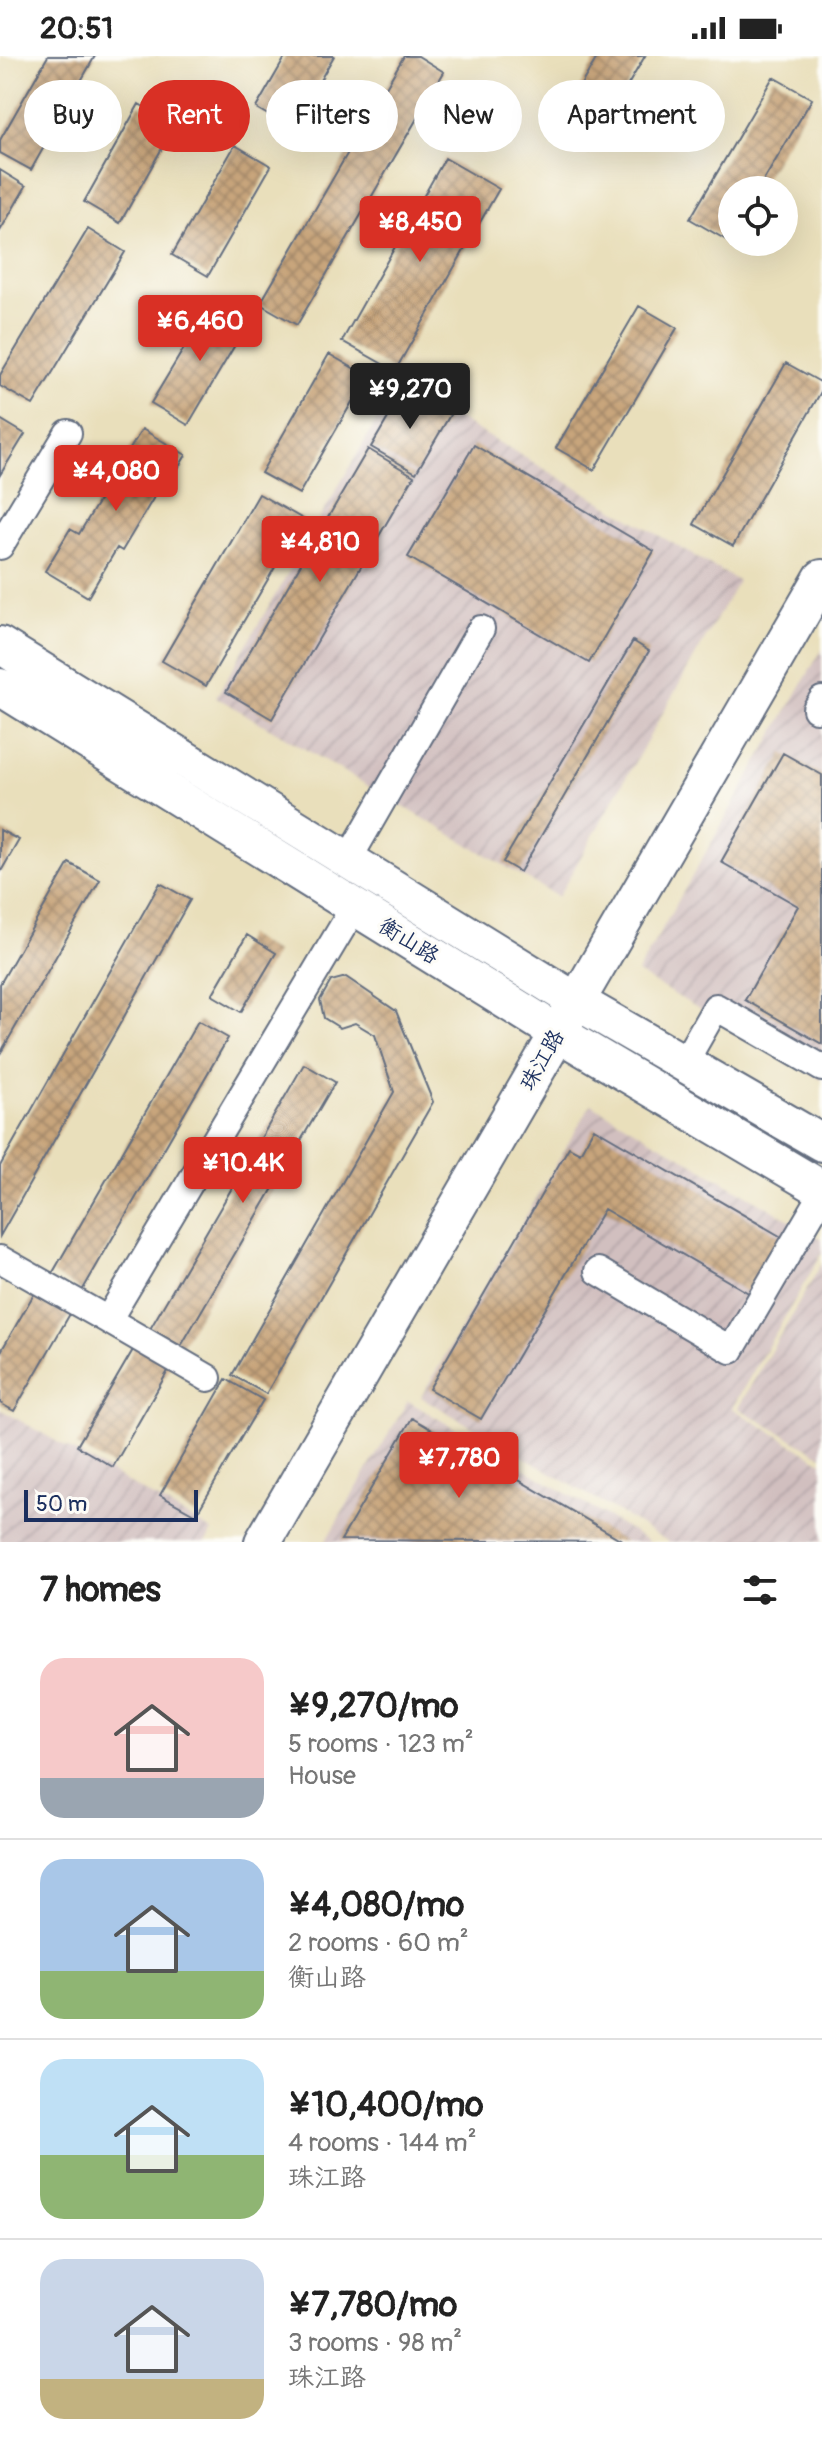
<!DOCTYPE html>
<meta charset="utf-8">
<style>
:root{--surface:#fff;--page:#f6f6f6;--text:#222;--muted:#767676;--line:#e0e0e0;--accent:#d93025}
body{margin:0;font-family:Pangolin,"LXGW WenKai TC",sans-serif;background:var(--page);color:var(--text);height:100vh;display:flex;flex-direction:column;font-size:30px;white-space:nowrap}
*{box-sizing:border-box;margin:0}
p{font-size:26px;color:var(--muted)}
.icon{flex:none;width:44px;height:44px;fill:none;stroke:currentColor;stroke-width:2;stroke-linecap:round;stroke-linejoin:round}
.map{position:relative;height:1486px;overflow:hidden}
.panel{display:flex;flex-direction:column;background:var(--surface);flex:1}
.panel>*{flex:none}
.top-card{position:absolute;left:24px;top:24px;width:774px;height:72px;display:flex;gap:16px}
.buttons{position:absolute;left:718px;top:120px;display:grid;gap:16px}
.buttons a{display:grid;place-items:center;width:80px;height:80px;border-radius:50%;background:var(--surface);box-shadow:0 8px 32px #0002;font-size:40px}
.scale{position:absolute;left:24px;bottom:20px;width:174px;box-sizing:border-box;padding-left:8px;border:4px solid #1b2f5e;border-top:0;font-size:22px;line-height:28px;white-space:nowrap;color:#1b2f5e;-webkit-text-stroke:6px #fdfcf7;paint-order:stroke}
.price{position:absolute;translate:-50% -68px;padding:0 18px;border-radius:8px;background:var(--accent);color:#fff;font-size:26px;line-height:52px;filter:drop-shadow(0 2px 4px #0008)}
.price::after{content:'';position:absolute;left:50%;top:48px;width:24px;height:18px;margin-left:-12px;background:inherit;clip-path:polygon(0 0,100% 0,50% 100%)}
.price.current{background:#222;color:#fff}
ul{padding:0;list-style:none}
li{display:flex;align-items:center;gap:24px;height:200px;padding:0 40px}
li+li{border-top:2px solid var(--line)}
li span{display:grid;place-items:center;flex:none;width:224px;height:160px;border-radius:24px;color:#555}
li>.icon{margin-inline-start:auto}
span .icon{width:96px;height:96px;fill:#fffc;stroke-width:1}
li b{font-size:34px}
h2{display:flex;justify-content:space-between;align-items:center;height:96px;padding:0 40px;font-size:34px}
.pill{padding:0 28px;border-radius:36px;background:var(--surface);box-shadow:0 8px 32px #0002;font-size:28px;line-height:72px}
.pill.current{background:var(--accent);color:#fff}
.status{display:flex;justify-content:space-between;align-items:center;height:56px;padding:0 40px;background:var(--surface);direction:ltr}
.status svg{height:22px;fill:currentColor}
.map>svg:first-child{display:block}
.industrial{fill:url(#industrial-furrows)}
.building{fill:url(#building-cross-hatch)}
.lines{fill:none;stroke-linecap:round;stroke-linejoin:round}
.street-casing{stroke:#636d7f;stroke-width:30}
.secondary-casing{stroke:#636d7f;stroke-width:40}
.street{stroke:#fff;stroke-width:26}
.secondary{stroke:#fff;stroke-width:36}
.labels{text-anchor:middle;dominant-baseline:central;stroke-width:6;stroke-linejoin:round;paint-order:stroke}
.street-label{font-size:22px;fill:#1b2f5e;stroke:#fdfcf7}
</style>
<div class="status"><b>20:51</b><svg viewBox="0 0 49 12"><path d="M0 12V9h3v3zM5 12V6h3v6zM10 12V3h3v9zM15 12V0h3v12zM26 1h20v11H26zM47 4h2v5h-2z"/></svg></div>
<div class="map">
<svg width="822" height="1486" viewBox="0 0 822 1486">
<defs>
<pattern id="industrial-furrows" width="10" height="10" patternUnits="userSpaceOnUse" patternTransform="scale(2)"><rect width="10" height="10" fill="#d1bfbf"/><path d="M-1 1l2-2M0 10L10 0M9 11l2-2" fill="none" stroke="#b3a4a7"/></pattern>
<pattern id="building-cross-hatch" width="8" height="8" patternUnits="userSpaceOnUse" patternTransform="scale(2)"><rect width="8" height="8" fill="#c8a57c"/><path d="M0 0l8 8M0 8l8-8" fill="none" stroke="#a28769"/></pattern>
</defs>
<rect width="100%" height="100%" fill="#fdfcf7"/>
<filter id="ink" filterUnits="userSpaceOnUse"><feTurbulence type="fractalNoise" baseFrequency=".0125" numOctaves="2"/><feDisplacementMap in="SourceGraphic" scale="16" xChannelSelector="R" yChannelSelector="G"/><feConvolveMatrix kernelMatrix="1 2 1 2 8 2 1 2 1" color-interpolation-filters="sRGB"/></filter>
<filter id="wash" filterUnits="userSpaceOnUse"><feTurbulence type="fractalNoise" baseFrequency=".006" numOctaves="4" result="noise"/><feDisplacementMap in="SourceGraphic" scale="32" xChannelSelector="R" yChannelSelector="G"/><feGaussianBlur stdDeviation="1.8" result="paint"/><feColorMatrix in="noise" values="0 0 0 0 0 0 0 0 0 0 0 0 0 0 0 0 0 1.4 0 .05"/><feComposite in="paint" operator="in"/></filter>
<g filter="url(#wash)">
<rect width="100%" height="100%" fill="#e9dfbb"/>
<path class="industrial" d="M398 328 738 525 558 841 216 641Z
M822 593V1024L637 917Z
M591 1048 822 1183V1197L732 1352 822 1406V1486H669L421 1341Z
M822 1207V1400L738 1352Z
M408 1345 650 1486H325Z
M0 1353 212 1475 206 1486H0Z"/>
<g id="blocks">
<path class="building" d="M48 0H95L31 114 0 97V84Z
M286 0H334L292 73 256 52Z
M404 0H418L444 16 297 269 260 248Z
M598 0H645L589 95 554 74Z
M773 21 812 43 758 134H732V178L728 185 690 163Z
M139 48 175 69 120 167 84 146Z
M235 89 271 110 208 220 172 199Z
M445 102 499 133 395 315 342 285Z
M0 114 26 130 0 175Z
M88 173 125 196 33 349 0 330V319Z
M213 244 249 265 188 369 151 347Z
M639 250 677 272 594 414 556 392Z
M329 298 367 320 299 438 261 417Z
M786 307 822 327V334L733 490 694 468Z
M405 333 450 359 416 417 371 391Z
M0 363 25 378 0 419Z
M142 373 186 399 162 439 157 436 122 495 117 492 88 541 45 515 70 473 79 478Z
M474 389 654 495 589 607 408 501Z
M368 393 414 420 272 663 226 636Z
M259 438 303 463 206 630 162 605Z
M633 585 649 595 520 816 503 806Z
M783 697 822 719V988L745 944 798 850 721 806Z
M0 774 19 784 0 817Z
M69 807 100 824 0 998V928Z
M160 827 190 844 0 1180V1110Z
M247 879 276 897 241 956 212 939Z
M346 921 396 955 433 1046 266 1338 232 1319 394 1036 375 979 355 967 340 972 324 962 320 944 331 925Z
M198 965 228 982 82 1235 52 1218Z
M304 1008 335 1026 181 1290 150 1273Z
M594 1072 785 1183 752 1239 604 1153 481 1363 429 1333 569 1091 580 1097Z
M38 1231 74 1251 14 1355 0 1347V1297Z
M137 1287 172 1308 113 1411 77 1390Z
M226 1323 263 1344 196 1459 160 1439Z
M412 1362 625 1486 341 1484Z"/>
</g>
</g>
<g filter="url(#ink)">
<use href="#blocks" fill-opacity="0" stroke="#636d7f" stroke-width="2"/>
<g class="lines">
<defs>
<path id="street" d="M0 490 68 377
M816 653 822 644
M348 804 481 573
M684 1007 716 951 822 1012
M0 1203 108 1264 355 850
M598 1215 731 1294 822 1139
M108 1264 208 1322"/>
<path id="secondary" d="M0 589 576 945 822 1087
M0 631 558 977 822 1133
M263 1486 822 522"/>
</defs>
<use href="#street" class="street-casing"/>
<use href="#secondary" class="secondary-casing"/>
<use href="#street" class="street"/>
<use href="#secondary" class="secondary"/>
</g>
</g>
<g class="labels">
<g class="street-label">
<text transform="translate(409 885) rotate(32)">衡山路</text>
<text transform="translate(542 1004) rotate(-60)">珠江路</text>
</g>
</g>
</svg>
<div class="buttons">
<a><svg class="icon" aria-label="locate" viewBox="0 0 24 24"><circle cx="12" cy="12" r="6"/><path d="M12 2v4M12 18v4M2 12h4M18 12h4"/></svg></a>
</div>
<div class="scale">50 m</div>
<b class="price" style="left:420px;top:208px">¥8,450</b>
<b class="price" style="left:200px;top:307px">¥6,460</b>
<b class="price current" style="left:410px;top:375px">¥9,270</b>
<b class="price" style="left:116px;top:457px">¥4,080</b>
<b class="price" style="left:320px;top:528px">¥4,810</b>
<b class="price" style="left:243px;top:1149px">¥10.4K</b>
<b class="price" style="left:459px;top:1444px">¥7,780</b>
<div class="top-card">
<a class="pill">Buy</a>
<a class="pill current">Rent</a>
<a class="pill">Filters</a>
<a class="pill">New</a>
<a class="pill">Apartment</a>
</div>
</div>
<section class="panel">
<h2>7 homes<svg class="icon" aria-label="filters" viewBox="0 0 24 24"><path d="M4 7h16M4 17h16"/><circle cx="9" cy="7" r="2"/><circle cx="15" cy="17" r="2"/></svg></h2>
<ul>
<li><span style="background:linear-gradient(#f6c9c9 75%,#9aa5b1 0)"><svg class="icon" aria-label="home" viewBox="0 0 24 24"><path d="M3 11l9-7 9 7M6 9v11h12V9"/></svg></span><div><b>¥9,270/mo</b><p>5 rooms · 123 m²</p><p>House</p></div></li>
<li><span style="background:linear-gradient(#a9c7e8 70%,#8fb573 0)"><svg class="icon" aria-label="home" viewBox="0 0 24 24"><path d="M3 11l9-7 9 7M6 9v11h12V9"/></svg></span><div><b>¥4,080/mo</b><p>2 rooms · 60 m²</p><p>衡山路</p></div></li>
<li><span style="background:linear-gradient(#bfe0f5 60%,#8fb573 0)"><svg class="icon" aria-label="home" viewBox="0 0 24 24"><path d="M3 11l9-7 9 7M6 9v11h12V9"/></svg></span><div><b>¥10,400/mo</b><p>4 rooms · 144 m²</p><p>珠江路</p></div></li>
<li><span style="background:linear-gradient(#c9d6e8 75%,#c2b280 0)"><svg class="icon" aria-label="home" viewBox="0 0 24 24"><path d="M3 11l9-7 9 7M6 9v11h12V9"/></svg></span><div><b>¥7,780/mo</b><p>3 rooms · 98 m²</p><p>珠江路</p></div></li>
</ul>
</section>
